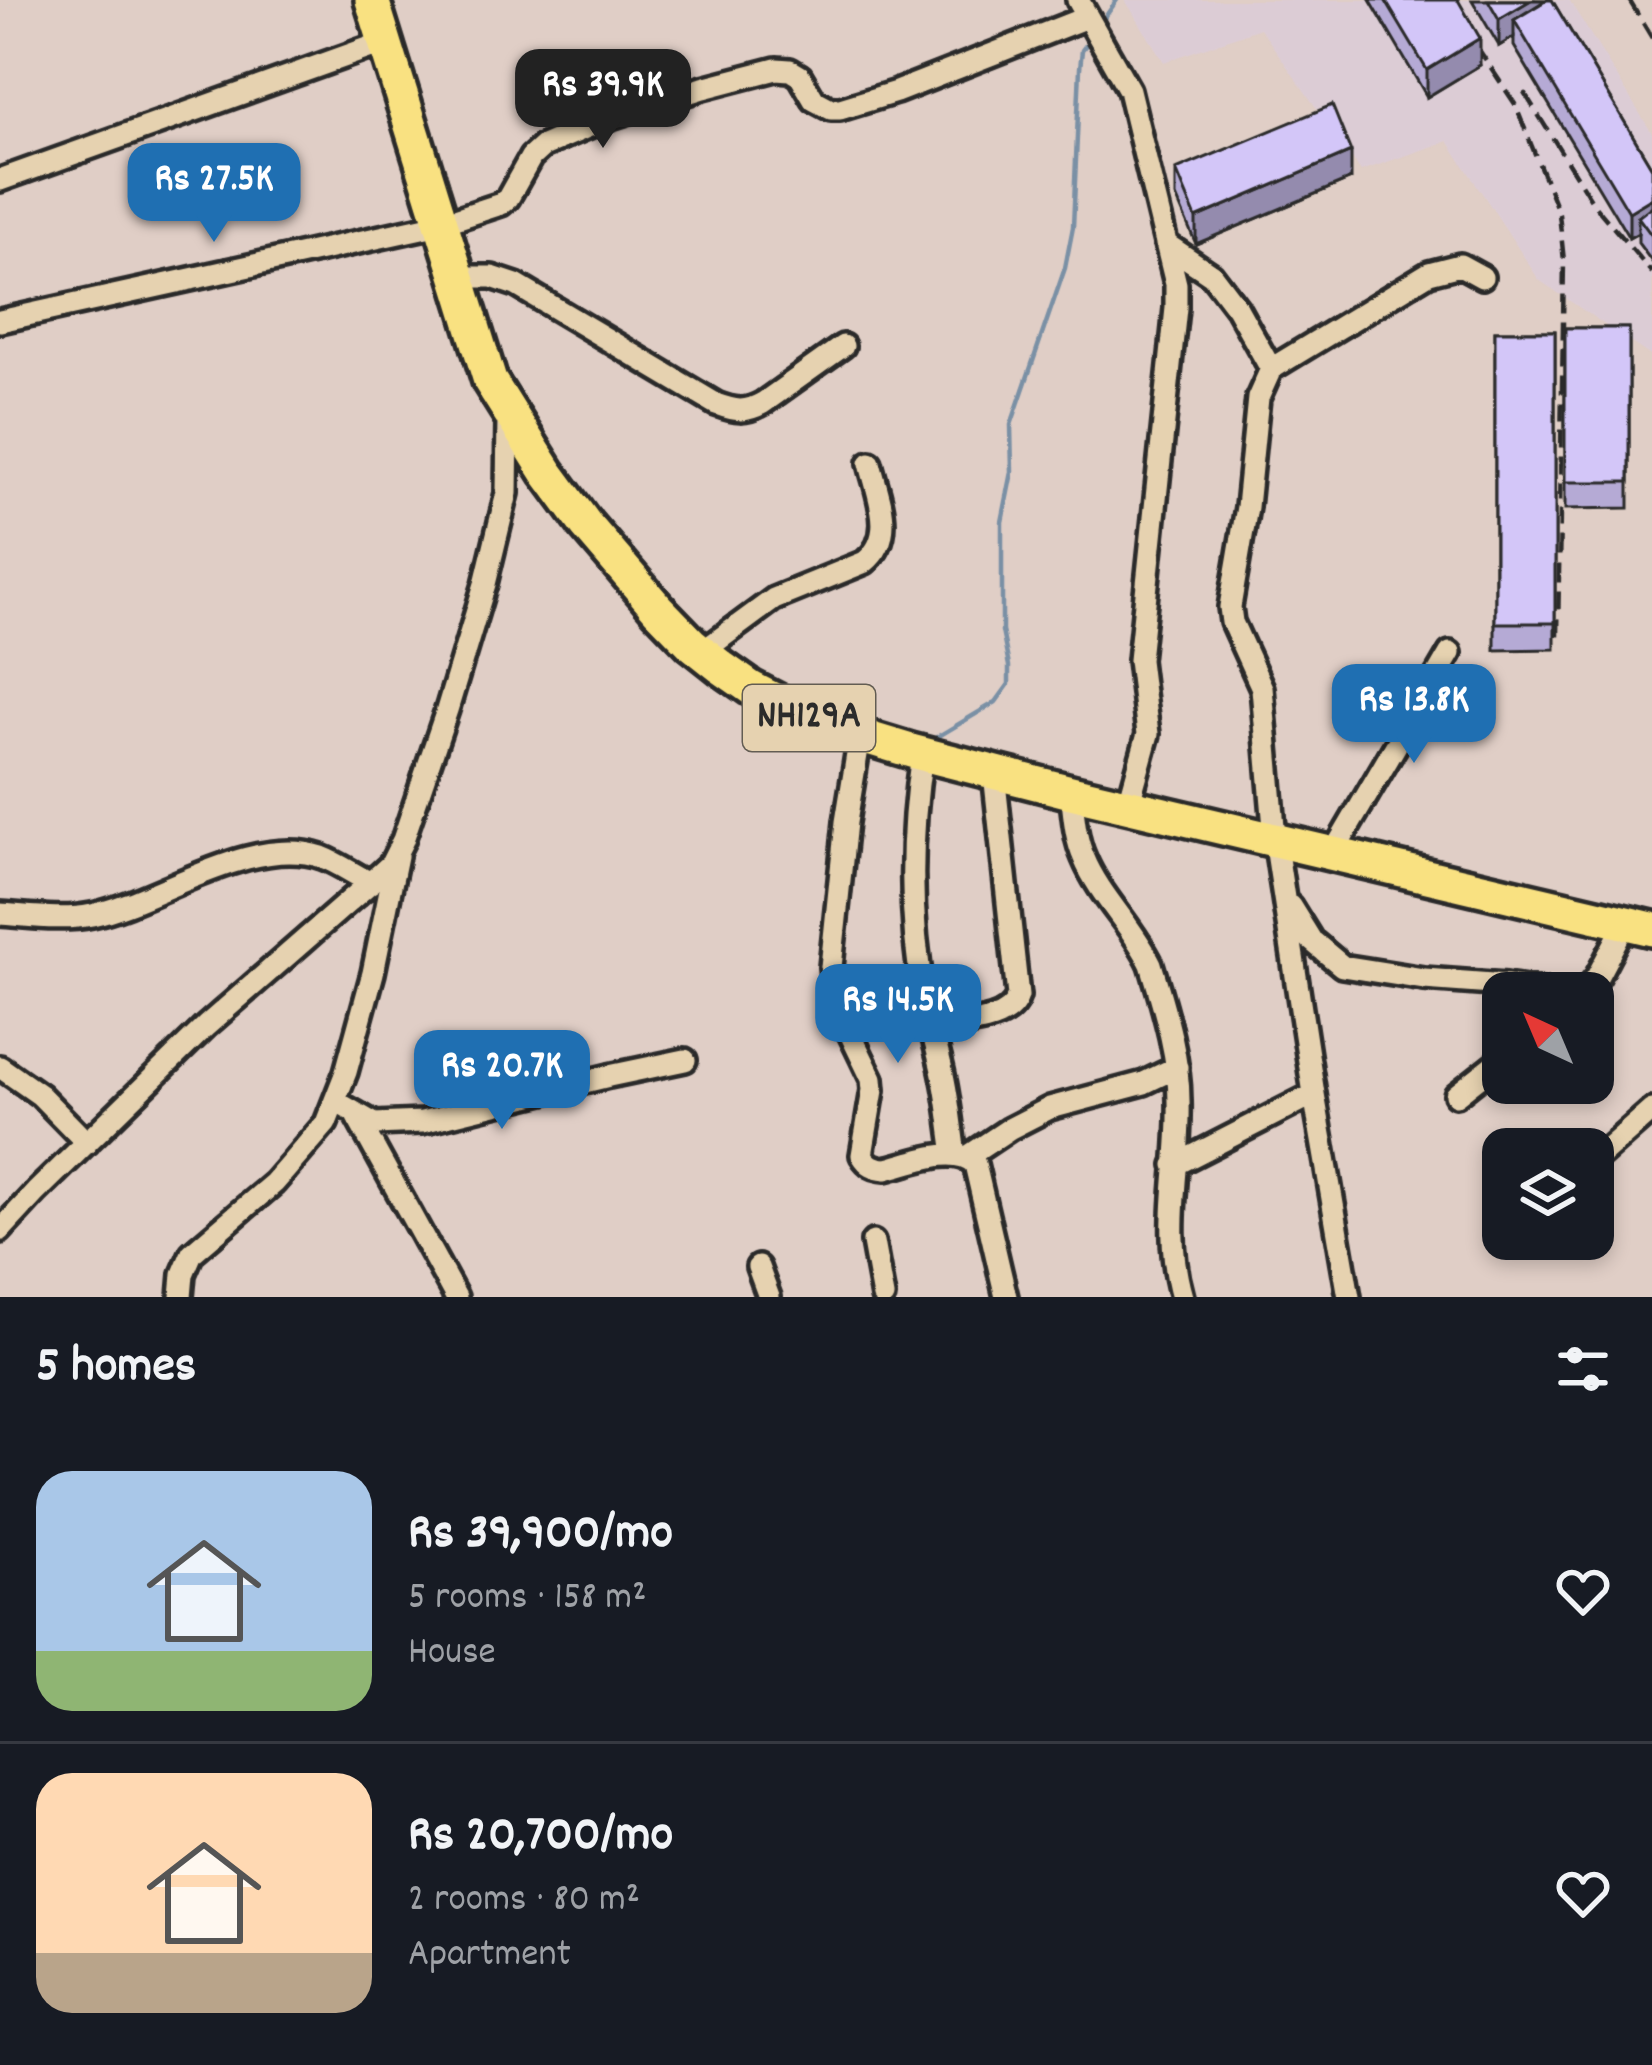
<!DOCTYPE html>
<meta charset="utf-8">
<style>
:root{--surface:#171b24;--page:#242831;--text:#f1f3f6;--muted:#9ea1a6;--line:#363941;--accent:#1f6fb2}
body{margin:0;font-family:Dekko,sans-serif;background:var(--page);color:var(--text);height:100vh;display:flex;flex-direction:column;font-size:45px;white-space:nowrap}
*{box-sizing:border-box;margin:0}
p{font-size:39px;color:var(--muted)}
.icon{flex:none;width:66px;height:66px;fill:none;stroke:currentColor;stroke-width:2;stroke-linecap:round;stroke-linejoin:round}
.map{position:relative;height:1297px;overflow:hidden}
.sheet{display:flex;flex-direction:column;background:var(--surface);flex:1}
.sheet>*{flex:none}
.needle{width:78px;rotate:316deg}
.tools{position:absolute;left:1482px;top:972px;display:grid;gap:24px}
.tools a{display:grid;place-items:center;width:132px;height:132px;border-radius:24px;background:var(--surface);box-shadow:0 6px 18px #0003;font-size:60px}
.price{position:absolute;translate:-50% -102px;padding:0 27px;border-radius:24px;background:var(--accent);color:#fff;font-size:39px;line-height:78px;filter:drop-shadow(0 3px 6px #0008)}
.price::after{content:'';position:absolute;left:50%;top:72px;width:36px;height:27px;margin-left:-18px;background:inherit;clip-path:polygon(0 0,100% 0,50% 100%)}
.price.current{background:#222;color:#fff}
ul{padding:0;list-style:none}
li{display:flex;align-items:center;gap:36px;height:300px;padding:0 36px}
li+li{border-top:3px solid var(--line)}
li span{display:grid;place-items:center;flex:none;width:336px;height:240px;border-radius:36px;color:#555}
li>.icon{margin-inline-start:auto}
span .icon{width:144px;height:144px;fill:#fffc;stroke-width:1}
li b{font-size:51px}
h2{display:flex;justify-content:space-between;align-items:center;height:144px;padding:0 36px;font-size:51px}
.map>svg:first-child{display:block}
.built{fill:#dcccd5}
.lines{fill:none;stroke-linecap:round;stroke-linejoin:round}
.stream{stroke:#7a90a5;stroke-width:4.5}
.minor-casing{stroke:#2b2b2b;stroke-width:30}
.highway-casing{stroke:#2b2b2b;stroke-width:42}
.minor{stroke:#e6d2b0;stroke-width:21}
.highway{stroke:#f9e181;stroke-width:33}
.rail{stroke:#2b2b2b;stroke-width:4.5;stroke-dasharray:18 9;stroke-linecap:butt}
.wall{fill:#b5aad5;stroke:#2b2b2b;stroke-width:3}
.shaded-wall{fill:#948bae;stroke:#2b2b2b;stroke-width:3}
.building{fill:#d3c6f8;stroke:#2b2b2b;stroke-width:3}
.labels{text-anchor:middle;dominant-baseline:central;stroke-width:9;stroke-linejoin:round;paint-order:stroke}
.shield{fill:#e6d2b0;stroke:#635d53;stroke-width:3}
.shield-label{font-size:39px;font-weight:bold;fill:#2b2b2b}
</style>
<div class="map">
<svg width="1652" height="1297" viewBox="0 0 1652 1297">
<rect width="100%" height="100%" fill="#e0cec6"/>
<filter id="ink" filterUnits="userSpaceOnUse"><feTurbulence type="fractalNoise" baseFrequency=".00833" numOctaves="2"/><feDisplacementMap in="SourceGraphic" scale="24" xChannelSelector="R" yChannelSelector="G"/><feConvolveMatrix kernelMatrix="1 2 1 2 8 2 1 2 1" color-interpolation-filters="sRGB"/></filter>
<g filter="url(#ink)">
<path class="built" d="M1125 0H1569L1652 133V357L1539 280 1448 141 1361 171 1260 28 1164 62Z"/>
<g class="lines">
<path class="stream" d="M1103 20 1117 0
M932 740 996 702 1009 684V666L1002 631V522L1012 472 1011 425 1065 268 1073 227 1080 68 1082 50 1088 42"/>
<defs>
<path id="minor" d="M1078 0 1129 90 1176 284V308L1139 660 1148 734 1128 806
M0 180 385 42
M1166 244 1212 275 1237 308 1271 369
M456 277H492L516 285 716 404C735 411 745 413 763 403L843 346
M0 321 440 224 501 204 508 198 531 157 543 146 608 118 703 88 776 69 790 70 800 76 814 100 831 109H840L896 92 1087 17
M702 652 774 599 865 562C897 536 878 497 870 463
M860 736 846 822 831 967 835 1002 872 1079 873 1090 862 1155C868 1165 874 1168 886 1169 912 1163 954 1144 975 1164L1006 1297
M922 754C910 834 909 918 924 997 929 1025 939 1052 944 1080 949 1104 951 1129 955 1154
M1071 792C1074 815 1075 838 1084 858 1100 897 1133 926 1151 964 1164 1008 1179 1055 1179 1101 1181 1170 1162 1228 1182 1297
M1333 853 1450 653
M1290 906 1311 940 1342 966 1424 979 1506 985 1560 993
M0 914C30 916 63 921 92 915 158 901 252 833 322 857 338 863 355 875 371 883
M1584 993 1597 977 1626 922
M932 1028C960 1023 1008 1026 1018 996L994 773
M0 1067 40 1095 87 1143
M1456 1095 1503 1058
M335 1101 375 1124 422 1122 609 1076 685 1060
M357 1117 456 1297
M967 1157 1009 1129 1050 1108 1144 1083 1177 1067
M1593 1162 1652 1110
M1175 1165 1314 1094
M0 1231 36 1192 206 1026 379 875 391 864 403 840 447 710 485 584 507 493 508 418
M873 1242 883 1297
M758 1267 769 1297
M181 1297 183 1274 192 1253 274 1183 326 1123 346 1072 373 973 397 856
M1349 1297 1314 1094 1275 839 1262 688 1232 622 1230 607 1247 507 1258 398 1271 369 1429 273 1460 265 1482 277"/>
<path id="highway" d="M372 0 490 381 547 472 586 525 658 609 692 644 721 667 751 688 819 723 911 751 1071 792 1652 929"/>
</defs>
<use href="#minor" class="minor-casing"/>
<use href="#highway" class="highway-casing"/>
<use href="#minor" class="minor"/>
<use href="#highway" class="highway"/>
<path class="rail" d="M1446 0 1515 104 1559 214 1564 261 1558 637
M1629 0 1652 38
M1524 92 1595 206 1652 273"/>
</g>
<path class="wall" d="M1370 0H1458L1480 65 1427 97Z
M1472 0H1552L1652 168V262L1638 243V233L1629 238 1514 46V37L1499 46Z
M1176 170 1351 179 1196 244 1176 197Z
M1565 328H1629V508L1565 509Z
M1495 331H1555V649L1495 650Z"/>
<path class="shaded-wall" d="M1531 0H1546L1514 20V37L1499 46V19Z
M1480 38V65L1427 97V70Z
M1351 152V179L1196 244V218Z
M1652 198V225L1638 217V233L1629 238V212Z"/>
<path class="building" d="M1385 0H1458L1480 38 1427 70Z
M1488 0H1531L1499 19Z
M1547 0H1552L1652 168V198L1629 212 1514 20Z
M1332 105 1351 152 1196 218 1176 170Z
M1652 206V236L1638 217Z
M1565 328H1629V482H1565Z
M1495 331H1555V623H1495Z"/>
</g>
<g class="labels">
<rect class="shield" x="743" y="685" width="132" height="66" rx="9"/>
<g class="shield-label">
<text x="809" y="718">NH129A</text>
</g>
</g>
</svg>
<div class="tools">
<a><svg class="needle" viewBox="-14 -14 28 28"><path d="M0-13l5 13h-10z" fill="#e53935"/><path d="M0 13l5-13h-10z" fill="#9ea1a6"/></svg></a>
<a><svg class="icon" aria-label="layers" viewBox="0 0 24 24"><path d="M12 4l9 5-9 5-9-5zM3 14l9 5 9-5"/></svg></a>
</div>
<b class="price current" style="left:603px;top:151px">Rs 39.9K</b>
<b class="price" style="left:214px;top:245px">Rs 27.5K</b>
<b class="price" style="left:1414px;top:766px">Rs 13.8K</b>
<b class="price" style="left:898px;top:1066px">Rs 14.5K</b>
<b class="price" style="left:502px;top:1132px">Rs 20.7K</b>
</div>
<section class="sheet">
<h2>5 homes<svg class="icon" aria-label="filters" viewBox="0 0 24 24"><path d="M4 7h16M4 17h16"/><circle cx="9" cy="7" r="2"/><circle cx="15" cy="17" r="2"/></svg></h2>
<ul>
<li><span style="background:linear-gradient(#a9c7e8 75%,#8fb573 0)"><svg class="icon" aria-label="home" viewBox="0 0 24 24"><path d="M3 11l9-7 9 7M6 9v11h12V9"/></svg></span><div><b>Rs 39,900/mo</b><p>5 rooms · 158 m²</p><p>House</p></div><svg class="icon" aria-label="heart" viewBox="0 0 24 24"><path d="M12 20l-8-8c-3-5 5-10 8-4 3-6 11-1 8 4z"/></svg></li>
<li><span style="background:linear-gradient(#ffd9b3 75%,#b9a48a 0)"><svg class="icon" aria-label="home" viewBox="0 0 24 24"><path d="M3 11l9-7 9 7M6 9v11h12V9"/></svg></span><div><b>Rs 20,700/mo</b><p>2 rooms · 80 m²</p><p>Apartment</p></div><svg class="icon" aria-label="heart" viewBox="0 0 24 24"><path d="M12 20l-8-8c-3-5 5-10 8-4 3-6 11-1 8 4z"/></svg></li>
</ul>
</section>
